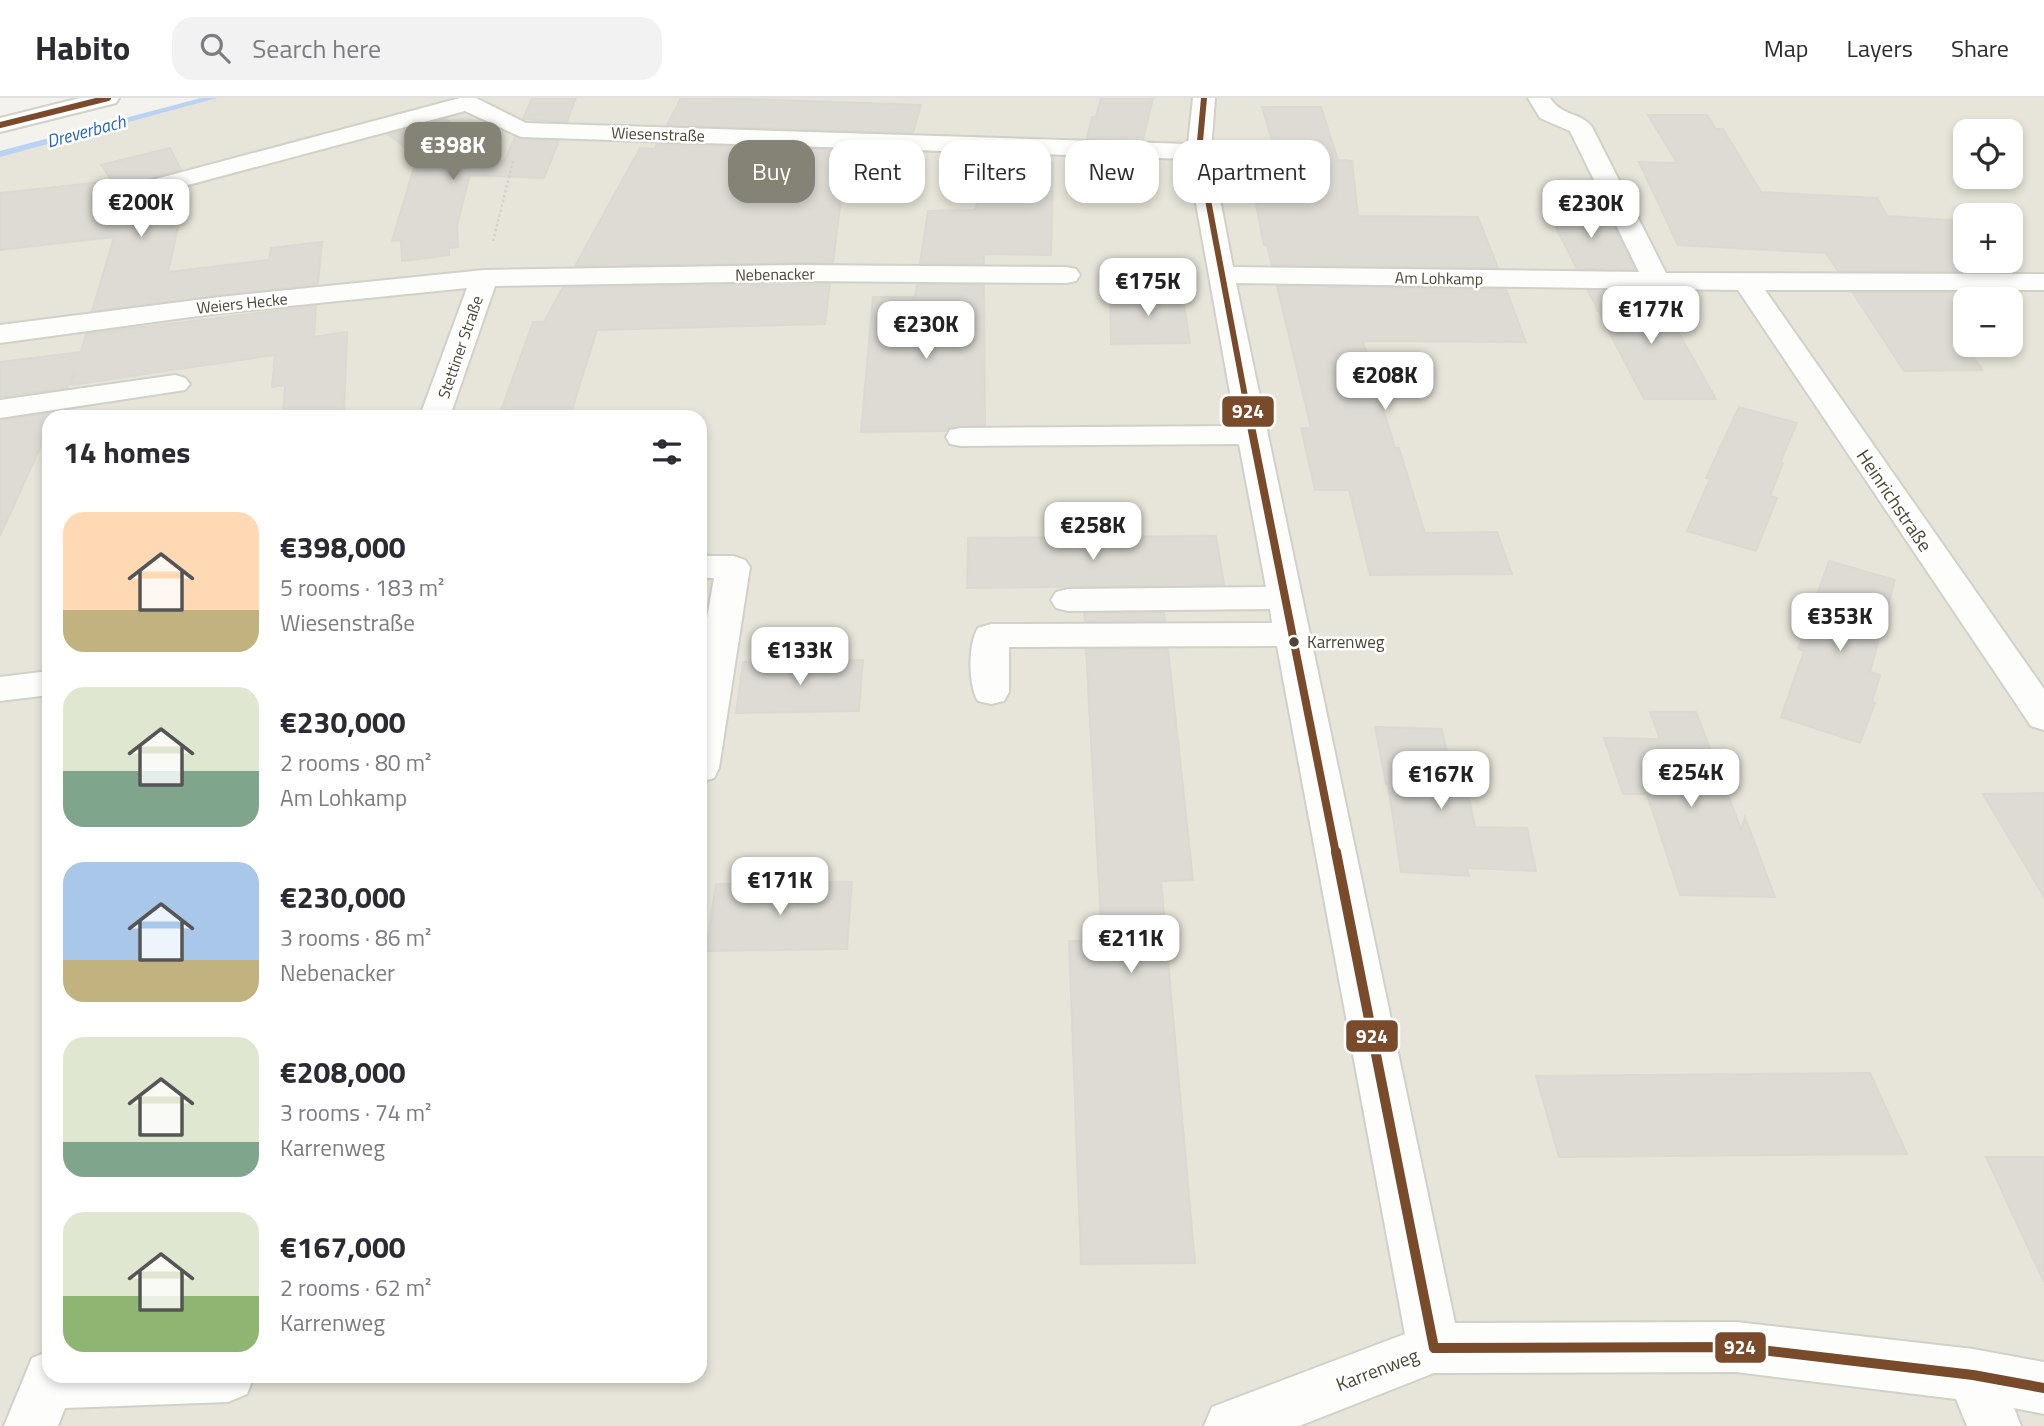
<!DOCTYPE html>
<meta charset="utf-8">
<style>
:root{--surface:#fff;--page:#f2f2f3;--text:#2b2b33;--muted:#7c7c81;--line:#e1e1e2;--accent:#858276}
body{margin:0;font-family:"Titillium Web",sans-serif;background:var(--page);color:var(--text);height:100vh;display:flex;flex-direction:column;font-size:26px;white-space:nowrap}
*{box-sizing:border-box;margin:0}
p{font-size:23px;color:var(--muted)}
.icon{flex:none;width:38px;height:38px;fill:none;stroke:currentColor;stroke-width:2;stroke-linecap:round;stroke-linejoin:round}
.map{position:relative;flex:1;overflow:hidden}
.sheet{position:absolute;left:42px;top:312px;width:665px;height:973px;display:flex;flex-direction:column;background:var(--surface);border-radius:21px;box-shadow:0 4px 10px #0003}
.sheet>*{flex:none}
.top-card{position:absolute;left:728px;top:42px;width:665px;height:63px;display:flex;gap:14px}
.controls{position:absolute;left:1953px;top:21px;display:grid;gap:14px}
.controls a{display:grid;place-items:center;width:70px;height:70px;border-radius:14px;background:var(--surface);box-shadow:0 4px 10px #0003;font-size:35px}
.price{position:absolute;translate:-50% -60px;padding:0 16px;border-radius:14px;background:#fff;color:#222;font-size:23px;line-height:46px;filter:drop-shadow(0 2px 4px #0008)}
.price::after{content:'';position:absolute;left:50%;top:42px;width:21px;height:16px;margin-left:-10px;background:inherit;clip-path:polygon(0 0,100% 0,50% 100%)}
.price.active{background:var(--accent);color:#fff}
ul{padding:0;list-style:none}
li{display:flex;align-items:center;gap:21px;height:175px;padding:0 21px}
li span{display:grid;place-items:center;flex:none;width:196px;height:140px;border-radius:21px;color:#555}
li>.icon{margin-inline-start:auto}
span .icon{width:84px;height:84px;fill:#fffc;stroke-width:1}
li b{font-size:30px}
h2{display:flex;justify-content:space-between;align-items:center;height:84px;padding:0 21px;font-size:30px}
.pill{padding:0 24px;border-radius:21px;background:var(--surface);box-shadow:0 4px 10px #0003;font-size:24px;line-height:63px}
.pill.active{background:var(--accent);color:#fff}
header{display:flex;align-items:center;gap:42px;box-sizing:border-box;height:98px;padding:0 35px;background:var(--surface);border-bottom:2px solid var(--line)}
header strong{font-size:33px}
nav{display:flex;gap:38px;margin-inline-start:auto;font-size:24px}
.search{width:490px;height:63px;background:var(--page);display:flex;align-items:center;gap:18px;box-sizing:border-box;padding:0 24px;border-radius:21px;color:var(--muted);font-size:26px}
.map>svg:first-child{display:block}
.residential{fill:#e7e5d9;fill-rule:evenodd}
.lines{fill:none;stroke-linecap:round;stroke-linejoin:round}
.stream{fill:#bad3f4;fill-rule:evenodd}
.building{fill:#dddbd4;stroke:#dbd9d2;stroke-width:2}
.minor-casing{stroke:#d1d0c9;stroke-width:4}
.path{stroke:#d3d2cb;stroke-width:2.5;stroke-dasharray:2.5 2.5;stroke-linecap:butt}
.minor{fill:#fdfdfc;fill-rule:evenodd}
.bus-1-far2-casing{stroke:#fff;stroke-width:10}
.bus-1-far1-casing{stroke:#fff;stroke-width:12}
.bus-1-casing{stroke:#fff;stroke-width:16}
.bus-1-far2{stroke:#7a4b2a;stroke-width:6}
.bus-1-far1{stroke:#7a4b2a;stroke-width:8}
.bus-1{stroke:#7a4b2a;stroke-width:10}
.bus-dot{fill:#4a4636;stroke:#fff;stroke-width:2.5}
.labels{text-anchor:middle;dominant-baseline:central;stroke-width:5;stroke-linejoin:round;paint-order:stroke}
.far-street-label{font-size:16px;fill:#4a4636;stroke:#fff}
.bus-label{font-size:17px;fill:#4a4636;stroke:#fff;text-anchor:start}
.far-water-label{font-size:18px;font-style:italic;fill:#2567c1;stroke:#fff}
.street-label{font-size:19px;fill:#4a4636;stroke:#fff}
.line-badge{stroke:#fff;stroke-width:2.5}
.badge-label{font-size:19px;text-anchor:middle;font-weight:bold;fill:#fff}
</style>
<header>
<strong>Habito</strong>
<div class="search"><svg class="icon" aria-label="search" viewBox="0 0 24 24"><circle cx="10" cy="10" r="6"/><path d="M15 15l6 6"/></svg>Search here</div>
<nav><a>Map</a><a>Layers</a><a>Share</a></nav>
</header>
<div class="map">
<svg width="2044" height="1328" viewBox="0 0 2044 1328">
<rect width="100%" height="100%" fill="#f3f2ec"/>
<path class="residential" d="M207 0H2044V1328H0V53ZM1965 33H2011V79H1965ZM1965 117H2011V163H1965ZM1965 201H2011V247H1965ZM49 318H700V1278H49Z"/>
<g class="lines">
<path class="stream" d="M201 0H217L0 59V53Z"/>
</g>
<path class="building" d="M532 0H576L567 24 523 21Z
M681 0H717L921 7 913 35 667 27Z
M1101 0H1153L1143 42 1087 40 1092 19H1096Z
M1262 9H1321L1338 62 1352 63 1358 118 1478 119 1498 170 1272 167 1267 147H1264L1247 59 1277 60Z
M1648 17H1707L1716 31H1723L1761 94 1877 100 1887 118 1965 123V173H1838L1826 155 1678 147 1639 64 1677 65Z
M446 21 504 64 515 39 559 43 544 80 470 77 457 127 458 149 449 150V157L402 163 401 142 392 143 417 59 388 36Z
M657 46 908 54 898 87 843 85 833 165 575 168 640 50 655 51Z
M170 50 181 72 139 83 134 90 132 106 138 113 149 116 160 112 164 96 187 90 168 174 269 162 271 150 322 144 318 186 92 213 114 139 0 152V95L112 83 101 67Z
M1083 60 1139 62 1132 89 1077 87Z
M1014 62 1053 64 1051 157 984 156V166L920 165 928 113 975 112 982 87 1006 88Z
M1547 112 1606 113 1635 171H1577Z
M830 186 825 226 597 232 570 318H499L533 224H544L563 189Z
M917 187H984L985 327H961L950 329 946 333 861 334 873 199H915Z
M1277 188 1506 191 1526 244 1363 243 1395 350H1399L1425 435 1497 434 1512 476 1370 477 1349 392H1315L1301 330H1311Z
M1588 193H1655L1716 301H1644Z
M1110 194H1182L1190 245 1111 246Z
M1853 195H1965V248L1983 272 1904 273Z
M316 208 314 239 347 234 344 318H283L285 287 272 289 275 257 71 287 75 273 67 290 0 299V264L81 254 86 236Z
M1739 309 1797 325 1780 365H1783L1770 398 1777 400 1756 453 1687 433 1710 381 1706 380Z
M56 314 54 318H49V330L0 438V322Z
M1216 438 1224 487 967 490 968 440Z
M1829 463 1895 482 1870 574 1880 577 1872 604 1875 605 1860 645 1781 619 1804 553 1798 551Z
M1084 515H1164L1165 523H1085Z
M1086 551H1168L1193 782 1161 783 1195 1165 1081 1166 1069 843H1102Z
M863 562 859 613 736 615 743 564Z
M1650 614H1696L1741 731 1745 719 1775 799 1680 797 1647 696H1623L1604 640 1660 641Z
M1375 629 1442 631 1450 670H1463L1475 729 1527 730 1536 773 1467 770 1469 778 1401 774 1388 686H1386Z
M2044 695V799L1983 696Z
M852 784 847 851 706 853 716 786Z
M1870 975 1907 1056 1559 1059 1536 978Z
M1986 1059H2044V1184Z"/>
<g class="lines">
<defs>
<path id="minor" d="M80 0H119L116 5 0 34V20Z
M460 0H476L526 25 1188 46 1193 0H1215L1211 54 1233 169 1639 174 1570 33 1540 20 1528 0H1550C1562 19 1581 14 1592 29L1666 175 2044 176V192H1765L2044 591V632L2031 628 1738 192 1236 185 1455 1225 1736 1224 1973 1251 2044 1264V1316L2014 1310 2021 1328H1967L1956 1301 1736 1274 1434 1275 1299 1328H1204L1212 1309 1405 1236 1277 548 1009 549V594L1004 603 991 606 978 603C968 587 968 546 978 530L991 526 1272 525 1270 511 1068 513 1056 510 1051 502 1056 494 1068 491 1266 489 1239 346 961 348 950 346 946 339 950 332 961 330 1236 328 1188 61 521 39 465 13 162 94 157 111 148 114 139 111 135 106 137 90 141 85Z
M798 167 1066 169 1076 171 1080 177 1076 183 1066 185 798 183 495 188 450 318H420L467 190 220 215 0 245V227L220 199 484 172Z
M175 277 185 280 190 286 185 292 0 320V302Z
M700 458H733L745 462 750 469 719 670 714 680 700 684V560L714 480H700Z
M49 573V597L0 603V579Z
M49 1253V1278H254L247 1296 228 1304 65 1310 58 1328H4L32 1260Z"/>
</defs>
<use href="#minor" class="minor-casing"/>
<path class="path" d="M493 143 513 63
M1103 177H1182"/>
<use href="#minor" class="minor"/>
<defs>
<path id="bus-1-far2" d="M1204 0 1199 54 1250 325
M0 27 108 0"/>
<path id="bus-1-far1" d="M1250 323 1336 756"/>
<path id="bus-1" d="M1336 754 1434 1250
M1434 1250 1736 1249 1973 1277 2044 1290"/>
</defs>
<use href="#bus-1-far2" class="bus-1-far2-casing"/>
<use href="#bus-1-far1" class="bus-1-far1-casing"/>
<use href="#bus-1" class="bus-1-casing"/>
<use href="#bus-1-far2" class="bus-1-far2"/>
<use href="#bus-1-far1" class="bus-1-far1"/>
<use href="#bus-1" class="bus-1"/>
</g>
<circle class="bus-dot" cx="1294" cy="544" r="6"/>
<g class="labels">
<g class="far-street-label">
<text transform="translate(658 36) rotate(2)">Wiesenstraße</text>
<text transform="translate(775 176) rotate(-1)">Nebenacker</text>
<text transform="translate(1439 180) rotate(1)">Am Lohkamp</text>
<text transform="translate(242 205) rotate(-6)">Weiers Hecke</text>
<text transform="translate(460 249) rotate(-71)">Stettiner Straße</text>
</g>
<g class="bus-label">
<text x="1307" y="544">Karrenweg</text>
</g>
<g class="far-water-label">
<text transform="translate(86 33) rotate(-15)">Dreverbach</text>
</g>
<g class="street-label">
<text transform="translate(1895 402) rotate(56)">Heinrichstraße</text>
<text transform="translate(1377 1271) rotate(-21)">Karrenweg</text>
</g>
</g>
<g class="line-badge">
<rect x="1221" y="297" width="54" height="33" rx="7" fill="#7a4b2a"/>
<rect x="1345" y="921" width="54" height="34" rx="7" fill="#7a4b2a"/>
<rect x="1714" y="1233" width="53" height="33" rx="7" fill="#7a4b2a"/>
</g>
<g class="badge-label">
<text x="1248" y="320">924</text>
<text x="1372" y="945">924</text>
<text x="1740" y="1256">924</text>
</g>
</svg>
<div class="controls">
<a><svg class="icon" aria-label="locate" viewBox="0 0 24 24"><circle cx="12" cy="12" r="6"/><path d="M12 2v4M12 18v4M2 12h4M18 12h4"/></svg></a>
<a>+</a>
<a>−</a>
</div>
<b class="price active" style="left:453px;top:84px">€398K</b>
<b class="price" style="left:141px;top:141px">€200K</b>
<b class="price" style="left:1591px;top:142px">€230K</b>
<b class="price" style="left:1148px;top:220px">€175K</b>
<b class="price" style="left:1651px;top:248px">€177K</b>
<b class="price" style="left:926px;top:263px">€230K</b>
<b class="price" style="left:1385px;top:314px">€208K</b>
<b class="price" style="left:1093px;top:464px">€258K</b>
<b class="price" style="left:1840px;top:555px">€353K</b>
<b class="price" style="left:800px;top:589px">€133K</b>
<b class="price" style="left:1691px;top:711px">€254K</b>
<b class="price" style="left:1441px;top:713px">€167K</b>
<b class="price" style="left:780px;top:819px">€171K</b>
<b class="price" style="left:1131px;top:877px">€211K</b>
<div class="top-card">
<a class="pill active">Buy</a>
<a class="pill">Rent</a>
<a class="pill">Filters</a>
<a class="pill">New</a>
<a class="pill">Apartment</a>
</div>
<section class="sheet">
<h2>14 homes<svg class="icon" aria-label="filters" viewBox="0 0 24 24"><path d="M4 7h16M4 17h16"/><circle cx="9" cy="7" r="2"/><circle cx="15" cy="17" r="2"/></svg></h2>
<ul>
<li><span style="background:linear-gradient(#ffd9b3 70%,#c2b280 0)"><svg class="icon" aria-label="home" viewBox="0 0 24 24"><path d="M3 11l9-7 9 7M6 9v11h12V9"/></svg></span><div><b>€398,000</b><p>5 rooms · 183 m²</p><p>Wiesenstraße</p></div></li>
<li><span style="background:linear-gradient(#dfe7d0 60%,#7fa58c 0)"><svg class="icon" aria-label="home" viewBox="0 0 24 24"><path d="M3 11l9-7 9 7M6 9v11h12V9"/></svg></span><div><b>€230,000</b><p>2 rooms · 80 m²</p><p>Am Lohkamp</p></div></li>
<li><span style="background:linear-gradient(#a9c7e8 70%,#c2b280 0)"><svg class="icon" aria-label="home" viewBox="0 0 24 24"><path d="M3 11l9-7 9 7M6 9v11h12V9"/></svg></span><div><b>€230,000</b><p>3 rooms · 86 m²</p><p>Nebenacker</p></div></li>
<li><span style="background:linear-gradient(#dfe7d0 75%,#7fa58c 0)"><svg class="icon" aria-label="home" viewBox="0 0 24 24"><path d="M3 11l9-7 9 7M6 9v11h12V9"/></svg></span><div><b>€208,000</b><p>3 rooms · 74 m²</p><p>Karrenweg</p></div></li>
<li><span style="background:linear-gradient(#dfe7d0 60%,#8fb573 0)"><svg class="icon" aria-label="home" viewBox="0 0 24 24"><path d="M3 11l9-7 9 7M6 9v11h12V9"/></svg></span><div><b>€167,000</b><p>2 rooms · 62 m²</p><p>Karrenweg</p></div></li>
</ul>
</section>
</div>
